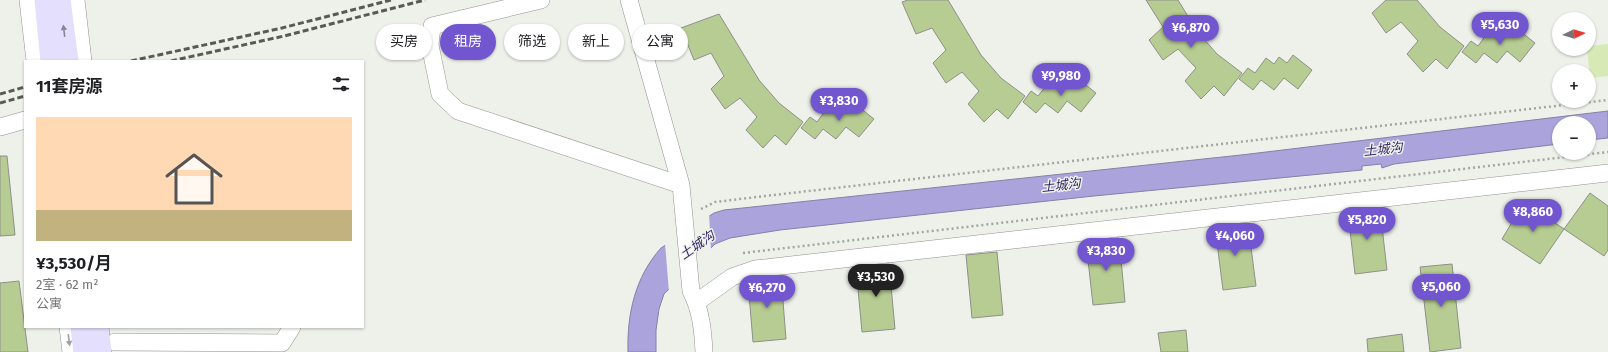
<!DOCTYPE html>
<html lang="zh">
<meta charset="utf-8">
<style>
:root{--surface:#fff;--page:#f6f6f6;--text:#202124;--muted:#757577;--accent:#7256cf}
body{margin:0;font-family:"Fira Sans","Noto Sans SC",sans-serif;background:var(--page);color:var(--text);height:100vh;display:flex;flex-direction:column;font-size:15px;white-space:nowrap}
*{box-sizing:border-box;margin:0}
p{font-size:13px;color:var(--muted)}
.icon{flex:none;width:22px;height:22px;fill:none;stroke:currentColor;stroke-width:2;stroke-linecap:round;stroke-linejoin:round}
.map{position:relative;flex:1;overflow:hidden}
.details{position:absolute;left:24px;top:60px;width:340px;height:268px;display:flex;flex-direction:column;background:var(--surface);border-radius:0px;box-shadow:0 1px 3px #0004}
.details>*{flex:none}
.banner{position:absolute;left:376px;top:24px;width:380px;height:36px;display:flex;gap:8px}
.needle{width:26px;rotate:85deg}
.controls{position:absolute;left:1552px;top:12px;display:grid;gap:8px}
.controls a{display:grid;place-items:center;width:44px;height:44px;border-radius:50%;background:var(--surface);box-shadow:0 1px 3px #0004;font-size:20px}
.price{position:absolute;translate:-50% -34px;padding:0 9px;border-radius:14px;background:var(--accent);color:#fff;font-size:13px;line-height:26px;filter:drop-shadow(0 1px 2px #0008)}
.price::after{content:'';position:absolute;left:50%;top:24px;width:12px;height:9px;margin-left:-6px;background:inherit;clip-path:polygon(0 0,100% 0,50% 100%)}
.price.active{background:#222;color:#fff}
ul{padding:0;list-style:none}
li{display:grid;align-content:center;gap:8px;height:212px;padding:0 12px}
li span{display:grid;place-items:center;height:124px;border-radius:0px;color:#555}
li>.icon{margin-inline-start:auto}
span .icon{width:72px;height:72px;fill:#fffc;stroke-width:1}
li b{font-size:17px}
h2{display:flex;justify-content:space-between;align-items:center;height:48px;padding:0 12px;font-size:17px}
.chip{padding:0 14px;border-radius:18px;background:var(--surface);box-shadow:0 1px 3px #0004;font-size:14px;line-height:36px}
.chip.active{background:var(--accent);color:#fff}
.map>svg:first-child{display:block}
.green{fill:#d7eab6}
.water{fill:#aaa3dc;stroke:#8480a7}
.pier{fill:#eef1ea}
.building{fill:#b7cc92;stroke:#8e908a}
.lines{fill:none;stroke-linecap:round;stroke-linejoin:round}
.minor-casing{stroke:#93958f;stroke-width:18}
.major-casing{stroke:#9793b1;stroke-width:22}
.path{stroke:#a3a5a0;stroke-width:2.5;stroke-dasharray:2 3;stroke-linecap:butt}
.minor{stroke:#fff;stroke-width:17}
.major{stroke:#e3dffc;stroke-width:21}
.rail{stroke:#585a56;stroke-width:3;stroke-dasharray:6 3;stroke-linecap:butt}
.oneway{fill:#888693}
.oneway2{fill:#a0a09f}
.labels{text-anchor:middle;dominant-baseline:central;stroke-width:3;stroke-linejoin:round;paint-order:stroke}
.water-label{font-size:13px;font-style:italic;fill:#362669;stroke:#eef1ea}
</style>
<div class="map">
<svg width="1608" height="352" viewBox="0 0 1608 352">
<rect width="100%" height="100%" fill="#eef1ea"/>
<path class="green" d="M1608 44V76L1590 78 1587 49H1589V46Z"/>
<path class="water" d="M1608 111V138L1589 140V123H1559V144L1394 164 1382 168 1381 164 1362 166V170L1094 196 780 230 730 238 715 244 664 294 659 309 656 330V352H628C627 314 635 277 661 248L714 213 724 210 1241 155Z"/>
<path class="pier" d="M709 213 711 251 669 292 665 243Z"/>
<path class="building" d="M908 0H948L981 55 1001 78 1025 96 1008 119 997 109 984 122 968 104 979 91 962 72 946 83 933 63 946 50 932 28 916 34 902 2Z
M1146 0H1178L1197 31 1217 54 1242 73 1224 96 1214 86 1201 99 1185 81 1196 68 1178 49 1163 60 1149 40 1163 27Z
M1386 0H1417L1440 27 1464 46 1447 69 1436 59 1423 72 1407 54 1418 41 1401 22 1386 33 1372 13Z
M719 14 759 80 779 103 803 122 786 145 775 135 763 148 746 130 757 117 740 98 725 109 711 89 724 76 711 53 694 60 681 28Z
M1516 28 1535 43 1520 62 1507 51 1497 63 1484 53 1476 63 1462 52 1471 41 1478 46 1489 31 1497 37 1502 30 1510 36Z
M1293 55 1312 70 1298 89 1284 78 1274 90 1261 80 1253 90 1239 79 1248 68 1255 73 1266 58 1274 64 1279 57 1287 63Z
M1077 78 1096 93 1081 112 1067 101 1058 113 1045 103 1036 113 1023 102 1031 91 1038 96 1050 81 1058 87 1063 81 1070 87Z
M855 104 874 119 859 137 846 127 836 139 823 129 815 139 801 128 810 117 817 122 828 107 836 113 841 106 849 112Z
M0 156H7L15 235 0 236Z
M1590 193 1608 206V250L1604 256 1564 229Z
M1524 202 1564 229 1540 264 1502 239Z
M1380 209 1387 270 1355 274 1348 212Z
M1248 224 1256 286 1223 290 1215 227Z
M1119 238 1125 302 1093 305 1086 242Z
M997 252 1003 315 972 318 966 255Z
M889 264 895 329 862 332 856 268Z
M1452 264 1461 348 1430 352 1420 267Z
M781 276 786 339 753 342 748 282 757 279Z
M19 281 28 352H0V283Z
M1186 330 1188 352H1161L1158 333Z
M1402 334 1404 352H1368L1367 339Z"/>
<g class="lines">
<defs>
<path id="minor" d="M28 0 35 61
M76 0 83 61
M541 0 432 26 430 45 440 94 458 111 681 185
M629 0 681 185 691 291C701 310 703 331 704 352
M0 127 25 120
M697 302 732 277 755 269 1608 173
M68 327 71 352
M115 342 282 343
M282 343 292 327"/>
<path id="major" d="M45 0 51 61
M60 0 68 61
M81 327 84 352
M98 327 101 352"/>
</defs>
<use href="#minor" class="minor-casing"/>
<use href="#major" class="major-casing"/>
<path class="path" d="M701 209 715 202 765 196 1608 100
M743 253 1608 152"/>
<use href="#minor" class="minor"/>
<use href="#major" class="major"/>
<path class="rail" d="M131 61 282 28 391 0
M171 61 284 36 425 0
M0 94 25 87
M0 103 25 96"/>
</g>
<defs><path id="oneway-solid" d="M-6-.8H1V-3.2L6.5 0L1 3.2V.8H-6Z"/></defs>
<use class="oneway" href="#oneway-solid" transform="translate(64 31) rotate(-97)"/>
<use class="oneway2" href="#oneway-solid" transform="translate(69 340) rotate(83)"/>
<g class="labels">
<g class="water-label">
<text transform="translate(1383 149) rotate(-6)">土城沟</text>
<text transform="translate(1061 185) rotate(-6)">土城沟</text>
<text transform="translate(697 245) rotate(-35)">土城沟</text>
</g>
</g>
</svg>
<div class="controls">
<a><svg class="needle" viewBox="-14 -14 28 28"><path d="M0-13l5 13h-10z" fill="#e53935"/><path d="M0 13l5-13h-10z" fill="#757577"/></svg></a>
<a>+</a>
<a>−</a>
</div>
<b class="price" style="left:1500px;top:46px">¥5,630</b>
<b class="price" style="left:1191px;top:49px">¥6,870</b>
<b class="price" style="left:1061px;top:97px">¥9,980</b>
<b class="price" style="left:839px;top:122px">¥3,830</b>
<b class="price" style="left:1533px;top:233px">¥8,860</b>
<b class="price" style="left:1367px;top:241px">¥5,820</b>
<b class="price" style="left:1235px;top:257px">¥4,060</b>
<b class="price" style="left:1106px;top:272px">¥3,830</b>
<b class="price active" style="left:876px;top:298px">¥3,530</b>
<b class="price" style="left:1441px;top:308px">¥5,060</b>
<b class="price" style="left:767px;top:309px">¥6,270</b>
<div class="banner">
<a class="chip">买房</a>
<a class="chip active">租房</a>
<a class="chip">筛选</a>
<a class="chip">新上</a>
<a class="chip">公寓</a>
</div>
<section class="details">
<h2>11套房源<svg class="icon" aria-label="filters" viewBox="0 0 24 24"><path d="M4 7h16M4 17h16"/><circle cx="9" cy="7" r="2"/><circle cx="15" cy="17" r="2"/></svg></h2>
<ul>
<li><span style="background:linear-gradient(#ffd9b3 75%,#c2b280 0)"><svg class="icon" aria-label="home" viewBox="0 0 24 24"><path d="M3 11l9-7 9 7M6 9v11h12V9"/></svg></span><div><b>¥3,530/月</b><p>2室 · 62 m²</p><p>公寓</p></div></li>
</ul>
</section>
</div>
